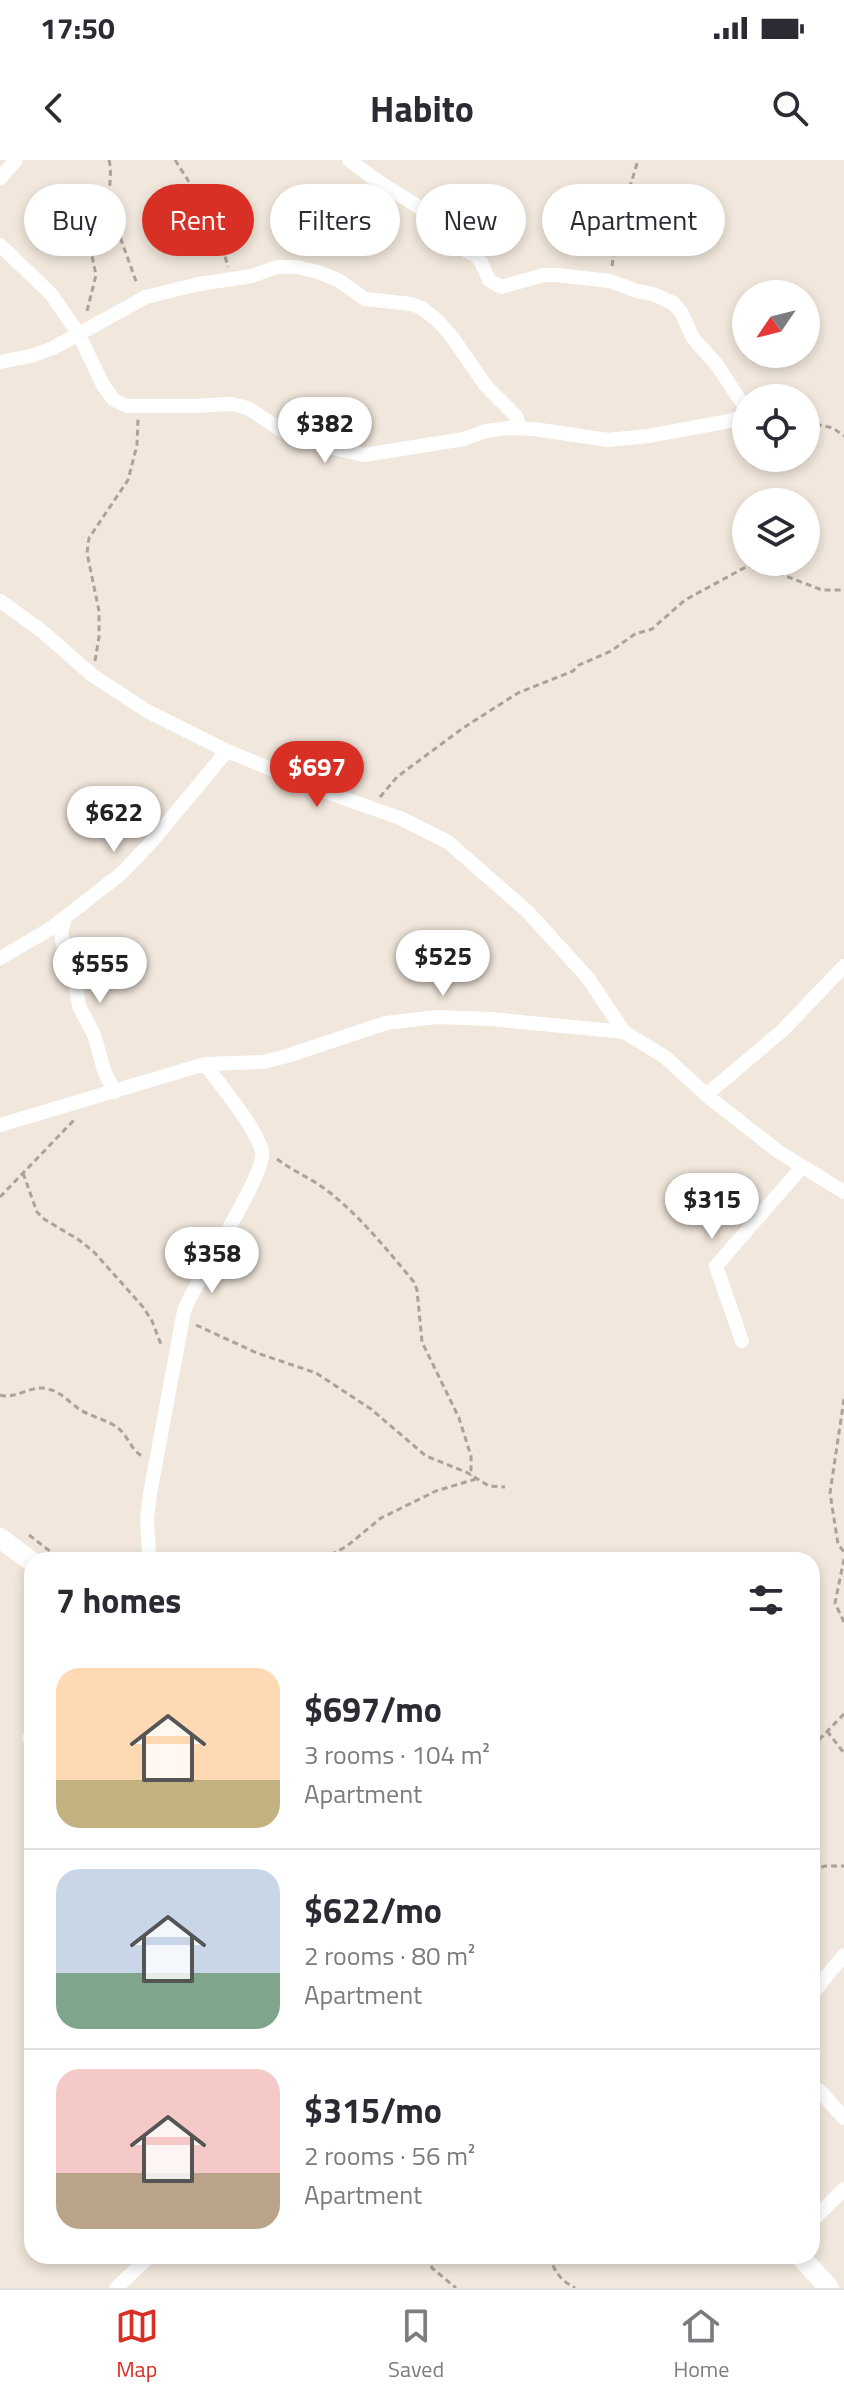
<!DOCTYPE html>
<meta charset="utf-8">
<style>
:root{--surface:#fff;--page:#f2f2f3;--text:#2b2b33;--muted:#7c7c81;--line:#e1e1e2;--accent:#d93025}
body{margin:0;font-family:"Titillium Web",sans-serif;background:var(--page);color:var(--text);height:100vh;display:flex;flex-direction:column;font-size:30px;white-space:nowrap}
*{box-sizing:border-box;margin:0}
p{font-size:26px;color:var(--muted)}
.icon{flex:none;width:44px;height:44px;fill:none;stroke:currentColor;stroke-width:2;stroke-linecap:round;stroke-linejoin:round}
.map{position:relative;flex:1;overflow:hidden}
.drawer{position:absolute;left:24px;top:1392px;width:796px;height:712px;display:flex;flex-direction:column;background:var(--surface);border-radius:24px;box-shadow:0 4px 12px #0003}
.drawer>*{flex:none}
.hud{position:absolute;left:24px;top:24px;width:796px;height:72px;display:flex;gap:16px}
.needle{width:52px;rotate:235deg}
.controls{position:absolute;left:732px;top:120px;display:grid;gap:16px}
.controls a{display:grid;place-items:center;width:88px;height:88px;border-radius:50%;background:var(--surface);box-shadow:0 4px 12px #0003;font-size:40px}
.price{position:absolute;translate:-50% -68px;padding:0 18px;border-radius:28px;background:#fff;color:#222;font-size:26px;line-height:52px;filter:drop-shadow(0 2px 4px #0008)}
.price::after{content:'';position:absolute;left:50%;top:48px;width:24px;height:18px;margin-left:-12px;background:inherit;clip-path:polygon(0 0,100% 0,50% 100%)}
.price.current{background:var(--accent);color:#fff}
ul{padding:0;list-style:none}
li{display:flex;align-items:center;gap:24px;height:200px;padding:0 32px}
li+li{border-top:2px solid var(--line)}
li span{display:grid;place-items:center;flex:none;width:224px;height:160px;border-radius:24px;color:#555}
li>.icon{margin-inline-start:auto}
span .icon{width:96px;height:96px;fill:#fffc;stroke-width:1}
li b{font-size:34px}
h2{display:flex;justify-content:space-between;align-items:center;height:96px;padding:0 32px;font-size:34px}
.tag{padding:0 28px;border-radius:36px;background:var(--surface);box-shadow:0 4px 12px #0003;font-size:28px;line-height:72px}
.tag.current{background:var(--accent);color:#fff}
.status{display:flex;justify-content:space-between;align-items:center;height:56px;padding:0 40px;background:var(--surface);direction:ltr}
.status svg{height:22px;fill:currentColor}
header{display:flex;justify-content:space-between;align-items:center;height:104px;padding:0 32px;background:var(--surface);font-size:36px;font-weight:700}
.tab-bar{display:flex;justify-content:space-around;align-items:center;height:112px;border-top:2px solid var(--line);background:var(--surface);font-size:22px;color:var(--muted)}
.tab-bar a{display:grid;justify-items:center;gap:4px}
.tab-bar .current{color:var(--accent)}
.map>svg:first-child{display:block}
.lines{fill:none;stroke-linecap:round;stroke-linejoin:round}
.path{stroke:#aaa39a;stroke-width:3;stroke-dasharray:6 4;stroke-linecap:butt}
.street{stroke:#fff;stroke-width:14}
.secondary{stroke:#fff;stroke-width:20}
</style>
<div class="status"><b>17:50</b><svg viewBox="0 0 49 12"><path d="M0 12V9h3v3zM5 12V6h3v6zM10 12V3h3v9zM15 12V0h3v12zM26 1h20v11H26zM47 4h2v5h-2z"/></svg></div>
<header><svg class="icon" aria-label="back" viewBox="0 0 24 24"><path d="M15 5l-7 7 7 7"/></svg>Habito<svg class="icon" aria-label="search" viewBox="0 0 24 24"><circle cx="10" cy="10" r="6"/><path d="M15 15l6 6"/></svg></header>
<div class="map">
<svg width="844" height="2128" viewBox="0 0 844 2128">
<rect width="100%" height="100%" fill="#f1e7dc"/>
<g class="lines">
<path class="path" d="M109 0C113 16 107 32 110 49L137 124
M175 0 216 64 228 107
M612 106 617 70 638 0
M87 151 96 115 92 96 118 78
M806 262 833 268 844 276
M95 501 99 477V451L87 393 89 378 128 320 137 285 138 259
M380 637 397 617 463 568 518 533 573 511 579 505 611 491 635 474 652 469 685 440 744 408 757 405 822 430H844
M277 999C294 1012 313 1019 329 1032 362 1058 387 1090 414 1122L417 1130 422 1182 459 1258 471 1296V1316
M23 1013 37 1052 44 1059 79 1080 94 1092 143 1147 152 1161 162 1187
M0 1037 75 959
M196 1165 257 1193 316 1213 371 1249 426 1296 466 1312 489 1326 505 1327
M0 1235C16 1240 31 1224 48 1229 61 1232 69 1242 79 1249 91 1257 108 1260 118 1268 128 1276 131 1290 142 1296
M844 1239 830 1333 838 1384 844 1392
M29 1375 55 1395 70 1400
M844 1399 835 1443 844 1462
M322 1400 347 1386 381 1358 436 1331 476 1319
M827 1571 844 1593
M812 1587 844 1554
M812 1711 825 1706H844
M429 2096 432 2108 456 2128
M549 2096C555 2112 560 2120 575 2128"/>
<path class="street" d="M349 0 379 22 419 47 438 68 453 77 462 89 475 95 481 102 489 120 501 127 544 115H556L610 121 637 131 653 134 673 143 681 152 693 178 717 205 746 249
M0 18 16 0
M0 85 51 134 78 173 103 225 114 240 127 246H192L231 244 248 248 284 272 302 274 316 278 333 288 364 295 464 279 486 271 509 268 534 269 608 280 648 276 729 261 746 256
M0 202 31 196 53 188 146 137 199 124 252 116 277 107H298L318 112 338 120 365 139 411 144 422 148 438 161 452 177 486 226 516 256 520 268
M0 441 42 471 92 515 147 551 227 591 337 636 400 658 448 682 528 752 588 818 624 872
M65 758 61 772 63 785 74 815 79 846 94 875 105 913 115 932
M0 798 50 769 122 713 153 680 227 591
M706 935 783 870 844 806
M0 965 205 904 263 902 287 896 386 863 436 857 491 859 624 872 665 897 711 939 779 992 844 1032
M742 1181 716 1106 801 1008
M147 1400 149 1394 147 1359 150 1334 184 1151C195 1120 267 1014 262 991 256 967 220 925 205 904
M29 1578 32 1574
M812 1834 844 1795
M812 1927 820 1931 844 1958
M812 2061 844 2029
M116 2128 150 2096"/>
<path class="secondary" d="M0 1378 32 1402
M800 2096 829 2128"/>
</g>
</svg>
<div class="controls">
<a><svg class="needle" viewBox="-14 -14 28 28"><path d="M0-13l5 13h-10z" fill="#e53935"/><path d="M0 13l5-13h-10z" fill="#7c7c81"/></svg></a>
<a><svg class="icon" aria-label="locate" viewBox="0 0 24 24"><circle cx="12" cy="12" r="6"/><path d="M12 2v4M12 18v4M2 12h4M18 12h4"/></svg></a>
<a><svg class="icon" aria-label="layers" viewBox="0 0 24 24"><path d="M12 4l9 5-9 5-9-5zM3 14l9 5 9-5"/></svg></a>
</div>
<b class="price" style="left:325px;top:305px">$382</b>
<b class="price current" style="left:317px;top:649px">$697</b>
<b class="price" style="left:114px;top:694px">$622</b>
<b class="price" style="left:443px;top:838px">$525</b>
<b class="price" style="left:100px;top:845px">$555</b>
<b class="price" style="left:712px;top:1081px">$315</b>
<b class="price" style="left:212px;top:1135px">$358</b>
<div class="hud">
<a class="tag">Buy</a>
<a class="tag current">Rent</a>
<a class="tag">Filters</a>
<a class="tag">New</a>
<a class="tag">Apartment</a>
</div>
<section class="drawer">
<h2>7 homes<svg class="icon" aria-label="filters" viewBox="0 0 24 24"><path d="M4 7h16M4 17h16"/><circle cx="9" cy="7" r="2"/><circle cx="15" cy="17" r="2"/></svg></h2>
<ul>
<li><span style="background:linear-gradient(#ffd9b3 70%,#c2b280 0)"><svg class="icon" aria-label="home" viewBox="0 0 24 24"><path d="M3 11l9-7 9 7M6 9v11h12V9"/></svg></span><div><b>$697/mo</b><p>3 rooms · 104 m²</p><p>Apartment</p></div></li>
<li><span style="background:linear-gradient(#c9d6e8 65%,#7fa58c 0)"><svg class="icon" aria-label="home" viewBox="0 0 24 24"><path d="M3 11l9-7 9 7M6 9v11h12V9"/></svg></span><div><b>$622/mo</b><p>2 rooms · 80 m²</p><p>Apartment</p></div></li>
<li><span style="background:linear-gradient(#f6c9c9 65%,#b9a48a 0)"><svg class="icon" aria-label="home" viewBox="0 0 24 24"><path d="M3 11l9-7 9 7M6 9v11h12V9"/></svg></span><div><b>$315/mo</b><p>2 rooms · 56 m²</p><p>Apartment</p></div></li>
</ul>
</section>
</div>
<nav class="tab-bar">
<a class="current"><svg class="icon" aria-label="map" viewBox="0 0 24 24"><path d="M3 6l6-2 6 2 6-2v14l-6 2-6-2-6 2zM9 4v14M15 6v14"/></svg>Map</a>
<a><svg class="icon" aria-label="saved" viewBox="0 0 24 24"><path d="M7 4h10v16l-5-4-5 4z"/></svg>Saved</a>
<a><svg class="icon" aria-label="home" viewBox="0 0 24 24"><path d="M3 11l9-7 9 7M6 9v11h12V9"/></svg>Home</a>
</nav>
